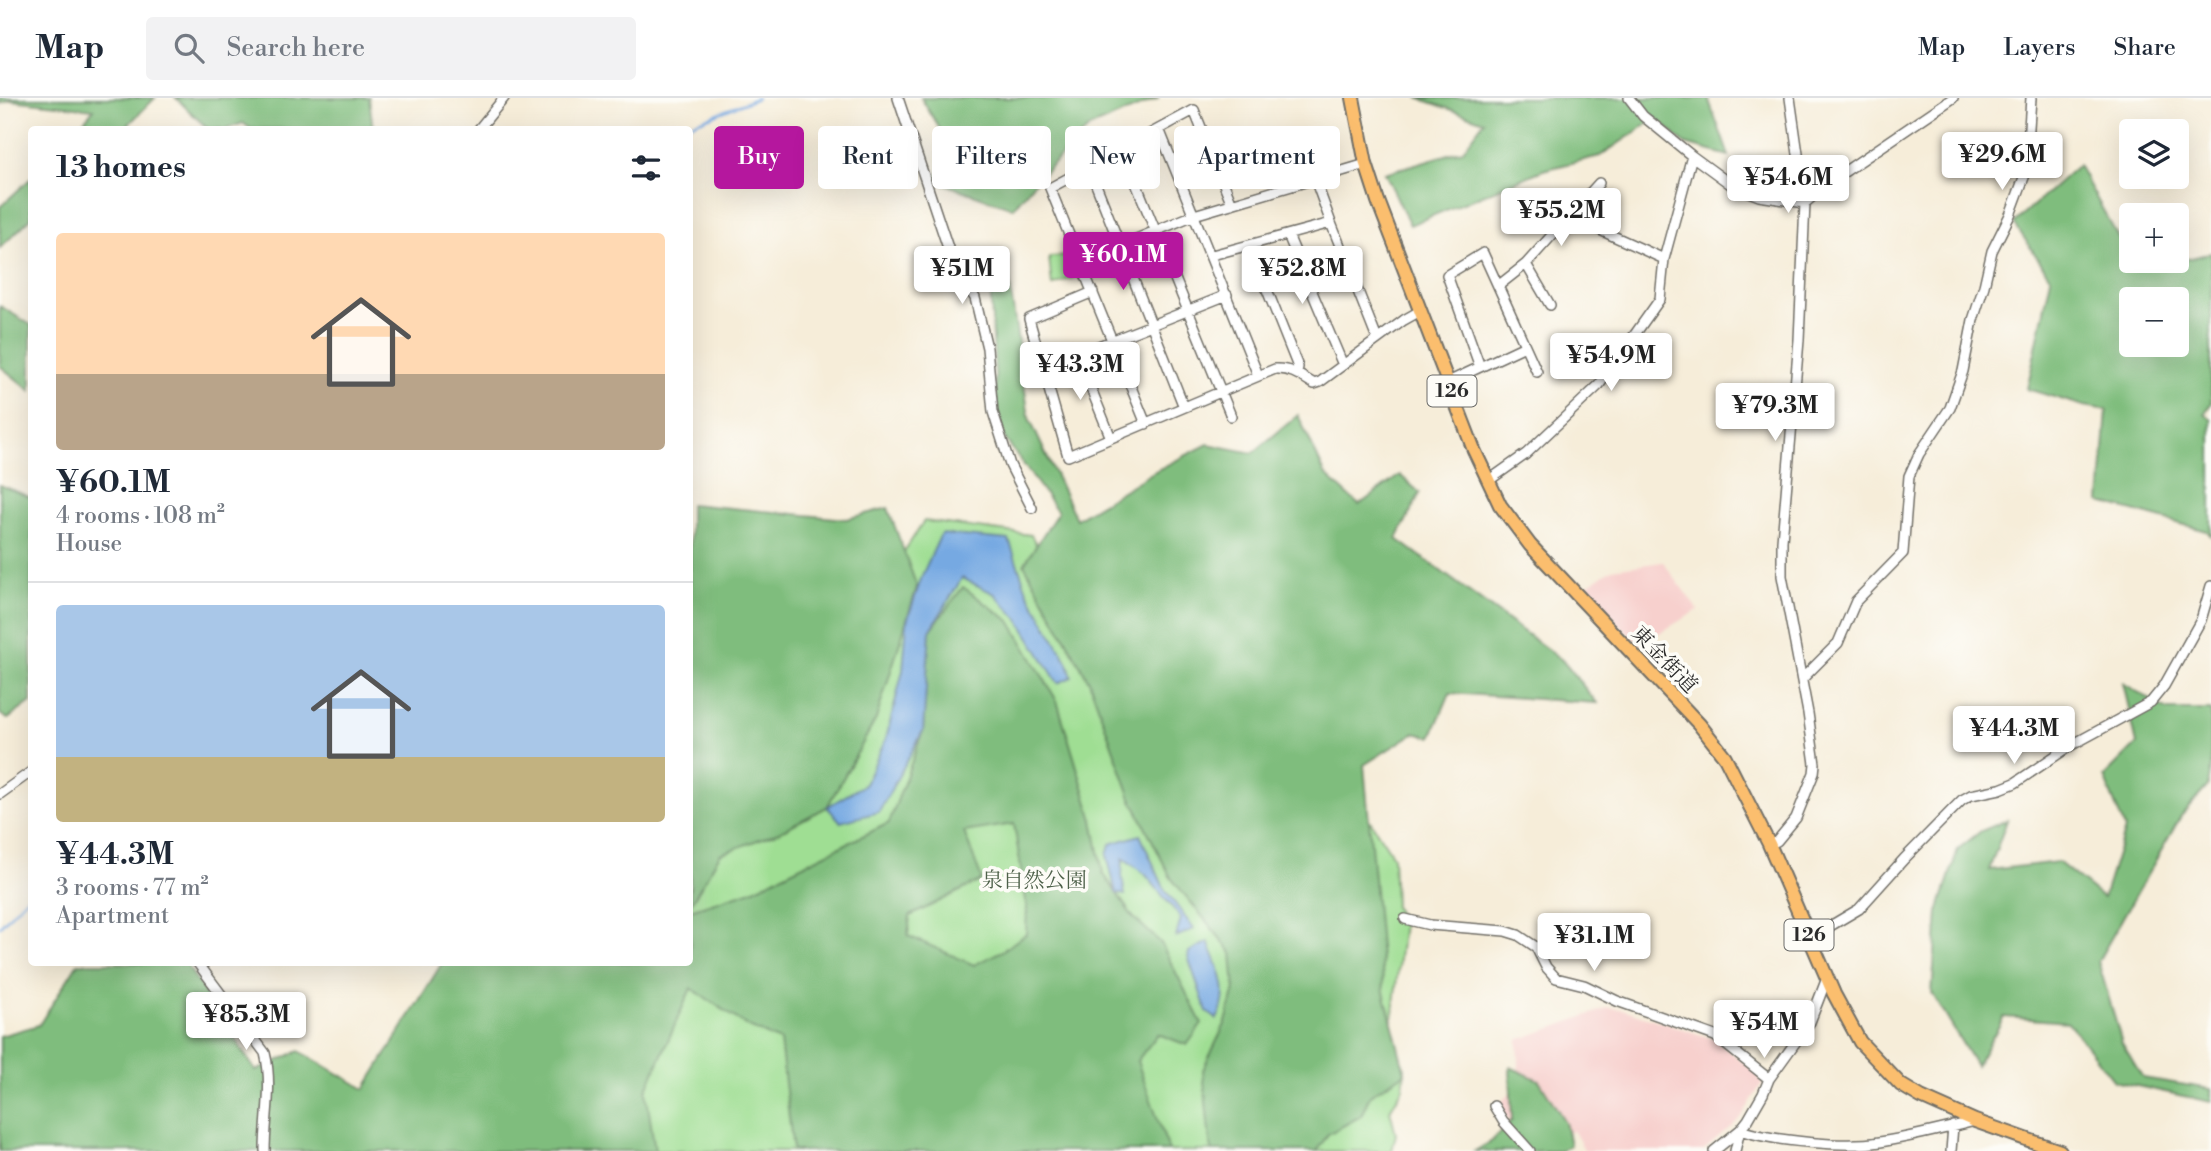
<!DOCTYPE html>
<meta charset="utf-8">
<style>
:root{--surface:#fff;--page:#f2f2f3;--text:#1f2937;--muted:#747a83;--line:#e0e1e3;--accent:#b5179e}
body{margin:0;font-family:"Libre Bodoni","Noto Serif JP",serif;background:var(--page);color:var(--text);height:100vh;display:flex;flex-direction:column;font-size:26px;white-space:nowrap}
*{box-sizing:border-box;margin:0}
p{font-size:23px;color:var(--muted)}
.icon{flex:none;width:38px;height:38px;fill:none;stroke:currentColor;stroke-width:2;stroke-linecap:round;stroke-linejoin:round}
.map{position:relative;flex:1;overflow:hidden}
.side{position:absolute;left:28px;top:28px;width:665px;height:840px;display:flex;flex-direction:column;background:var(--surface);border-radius:7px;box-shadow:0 7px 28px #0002}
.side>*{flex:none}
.hud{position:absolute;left:714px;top:28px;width:665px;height:63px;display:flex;gap:14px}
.fabs{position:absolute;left:2119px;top:21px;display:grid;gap:14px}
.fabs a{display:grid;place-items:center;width:70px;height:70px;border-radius:7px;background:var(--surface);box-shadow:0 7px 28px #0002;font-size:35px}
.price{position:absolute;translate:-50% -60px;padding:0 16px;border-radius:7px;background:#fff;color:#222;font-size:23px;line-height:46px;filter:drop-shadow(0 2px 4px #0008)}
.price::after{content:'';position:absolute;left:50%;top:42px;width:21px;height:16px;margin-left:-10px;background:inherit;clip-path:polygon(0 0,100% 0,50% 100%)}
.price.current{background:var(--accent);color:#fff}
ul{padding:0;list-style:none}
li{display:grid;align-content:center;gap:14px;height:371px;padding:0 28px}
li+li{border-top:2px solid var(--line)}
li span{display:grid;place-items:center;height:217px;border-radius:7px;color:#555}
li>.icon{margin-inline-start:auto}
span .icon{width:126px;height:126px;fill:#fffc;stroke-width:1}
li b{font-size:30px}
h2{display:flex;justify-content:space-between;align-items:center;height:84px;padding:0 28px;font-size:30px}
.pill{padding:0 24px;border-radius:7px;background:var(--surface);box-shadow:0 7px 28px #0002;font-size:24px;line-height:63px}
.pill.current{background:var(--accent);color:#fff}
header{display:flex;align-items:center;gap:42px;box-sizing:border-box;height:98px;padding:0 35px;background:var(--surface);border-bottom:2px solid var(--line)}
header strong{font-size:33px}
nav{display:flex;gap:38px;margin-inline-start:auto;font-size:24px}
.search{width:490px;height:63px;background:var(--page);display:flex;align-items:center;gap:18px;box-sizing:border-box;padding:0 24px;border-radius:7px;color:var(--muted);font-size:26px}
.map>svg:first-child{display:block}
.built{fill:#f7d0cd}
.green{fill:#9fde93;stroke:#65845f;stroke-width:2}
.forest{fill:#7fbd7d;stroke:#557454;stroke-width:2;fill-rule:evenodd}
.water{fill:#76a9e2;stroke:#506a86;stroke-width:2}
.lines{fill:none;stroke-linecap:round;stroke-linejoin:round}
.stream{stroke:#76a9e2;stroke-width:2.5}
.minor-casing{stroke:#726f68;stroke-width:12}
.highway-casing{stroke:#726f68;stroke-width:16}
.minor{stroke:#fff;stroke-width:9}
.highway{stroke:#fbbe6e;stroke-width:12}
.labels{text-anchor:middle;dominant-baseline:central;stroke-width:7;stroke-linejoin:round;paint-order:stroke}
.shield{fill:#fdfcf7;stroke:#6a6a68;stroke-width:2}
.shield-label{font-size:19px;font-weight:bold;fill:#2b2b2b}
.street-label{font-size:21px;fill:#2b2b2b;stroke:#fdfcf7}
.park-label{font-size:21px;fill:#4e614a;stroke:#fdfcf7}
</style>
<header>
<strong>Map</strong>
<div class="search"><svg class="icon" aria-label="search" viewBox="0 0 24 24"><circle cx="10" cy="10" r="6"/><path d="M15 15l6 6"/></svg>Search here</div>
<nav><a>Map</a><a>Layers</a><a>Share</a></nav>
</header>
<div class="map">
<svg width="2211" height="1053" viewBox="0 0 2211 1053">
<rect width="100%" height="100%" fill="#fdfcf7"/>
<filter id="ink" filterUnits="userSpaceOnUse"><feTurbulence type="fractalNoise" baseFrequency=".0143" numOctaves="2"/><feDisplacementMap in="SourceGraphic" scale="14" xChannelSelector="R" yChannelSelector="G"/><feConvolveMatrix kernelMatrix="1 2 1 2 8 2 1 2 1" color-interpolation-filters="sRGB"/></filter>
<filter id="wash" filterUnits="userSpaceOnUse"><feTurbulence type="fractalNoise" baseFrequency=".00686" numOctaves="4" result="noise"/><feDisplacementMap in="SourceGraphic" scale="28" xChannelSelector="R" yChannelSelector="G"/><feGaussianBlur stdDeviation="1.57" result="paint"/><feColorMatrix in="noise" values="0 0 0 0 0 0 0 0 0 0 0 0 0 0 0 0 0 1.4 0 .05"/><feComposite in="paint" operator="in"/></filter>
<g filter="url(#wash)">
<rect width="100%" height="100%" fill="#f6edd9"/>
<path class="built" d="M1663 464 1698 512 1639 547 1584 489 1612 471Z
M1608 910 1622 911 1714 941 1754 973 1762 985 1741 1020 1703 1053H1585L1573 1032 1538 1053H1533L1497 1008 1516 989 1519 967 1518 942Z"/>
<path class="green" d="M1075 158 1082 176 1052 188 1049 159Z
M924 423 1031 437 1041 455 1360 692 1369 721 1393 758 1395 809 1403 825 1392 925 1393 944 1405 970 1403 990 1390 1012 1396 1036 1392 1053H363L690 864V649L871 504Z"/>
<path class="forest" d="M0 0H155L123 32 77 31 94 11 10 2 0 6Z
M176 0H369L373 31H251L243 25 226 31H208Z
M921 0H1159L1089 30 1034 85 1013 110 935 83 949 46Z
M1418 0H1708L1729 58 1685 46 1656 20 1600 58 1543 72 1410 127 1385 75 1463 52 1484 23Z
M2078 67 2128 157H2131L2132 163 2171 165 2211 155V305L2205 315 2211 321V438L2207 433 2100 404 2107 312 2084 308 2027 291 2051 180 2014 125ZM2132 201H2177V247H2132Z
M31 80V120L0 150V109Z
M1008 174 1029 320 1076 421 1155 373 1208 346 1253 355 1298 317 1325 376 1359 407 1400 377 1420 395 1397 441 1562 562 1597 605 1450 595 1431 639 1414 635 1364 667 1384 894 1405 975 1370 997 1361 1018 1328 1036 1317 1053H1213L1210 1045 1203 972 1226 924 1235 891 1232 855 1171 780 1131 700 1089 583 1024 466 1058 414 998 331 990 186Z
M0 208 31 227V293L0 268Z
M0 387 32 400 31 604 8 621 0 616Z
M690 406 846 421 888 410 917 489 876 621 827 709 779 734 720 756 690 807Z
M963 489 1010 523 1057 603 1093 722 1103 775 1133 819 1161 845 1202 926 1187 947 1158 936 1137 963 1169 1053H793L780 943 749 929 691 890 646 993 655 1053H0V938L39 927 78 865H193L188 869 256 973 299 953 365 991 442 865 690 864V812L752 792 889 725 923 633 930 533ZM1014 726 1027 809 1026 836 1002 853 974 867 908 838 910 818 982 782 964 734Z
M2123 585 2167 612H2211V671L2208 688 2181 718 2098 863 2122 945 2143 980 2211 991V1004L2114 983 2068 924 2004 919 1976 968 1932 895 1938 814 1958 751 1981 733 2007 722 1989 772 2058 764 2103 800 2125 731 2104 679 2137 646Z
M1510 969 1539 982 1565 1024 1570 1047 1560 1053H1475L1492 1043 1512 1022Z"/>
<path class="water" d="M941 436 1009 442 1027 493 1068 565 1072 579 1058 585 1019 522 995 496 962 480 930 533 923 633 879 714 841 724 827 709 865 686 886 641 903 572 907 523 923 475Z
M1140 737 1165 792 1194 831 1176 839 1181 820 1145 776 1123 760 1122 778 1125 797 1116 795 1107 757 1110 746Z
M1208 844C1219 870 1232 894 1217 921L1207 914 1188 859 1189 854Z"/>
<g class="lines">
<path class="stream" d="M676 32 757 0
M0 828 32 794"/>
</g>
</g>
<g filter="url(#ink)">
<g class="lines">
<defs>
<path id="minor" d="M898 0 953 165 975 200 987 250 993 314 1010 367 1032 410
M1629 0 1643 18 1692 58 1733 88 1759 98 1805 105 1828 85 1953 0
M1159 31 1258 277
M478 32 504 0
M1122 51 1231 318
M1215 62 1300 40 1331 125 1377 241
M1089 69 1184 309
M1569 118 1664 161
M1288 137 1343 267
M1249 147 1298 269 1297 275
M1212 157 1331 125
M1081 164 1194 117 1366 66
M1526 166 1550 207
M1498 188 1526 166 1599 85
M1093 194 1029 221 1068 358 1275 271C1290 270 1301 278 1314 286L1320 284 1404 222 1420 213
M1077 256 1111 340
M1480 269 1447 177 1483 155 1537 274
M1043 270 1227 197
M1448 284 1525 248
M1146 326 1050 90 1194 12 1232 106
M1488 383 1526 356 1599 287 1660 201 1664 161 1692 58
M1802 581 1838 545 1856 503 1903 455 1909 378 1919 356 1950 310 1963 273 1973 222 1984 188 1992 153 2010 117 2026 74 2031 0
M0 696 32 673
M1769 746 1777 743 1796 720 1814 675 1815 666 1808 615 1782 478V443L1799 242 1805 105 1790 0
M1405 821 1430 827 1505 833 1518 837 1536 849 1546 869 1556 880 1584 887 1617 903 1715 938 1769 981
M1810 840 1859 811 1904 761 1962 702 1971 697 2000 691 2015 685 2070 648 2151 604 2164 588 2201 522 2211 488
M197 864 265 955C273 987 265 1020 265 1053
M1494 1008 1503 1023 1530 1053
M1714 1053 1740 1032 1748 1022 1763 996 1769 981 1810 924 1827 880
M1735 1053 1740 1032C1772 1043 1846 1050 1880 1044 1911 1039 1944 1031 1975 1023
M1951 1053 1953 1028"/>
<path id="highway" d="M1353 0 1366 66 1378 103 1474 352 1500 407 1530 447 1699 626 1725 659 1769 746 1834 896 1860 944 1901 987 1921 999 1975 1023 2060 1053"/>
</defs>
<use href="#minor" class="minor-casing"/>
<use href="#highway" class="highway-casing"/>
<use href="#minor" class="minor"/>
<use href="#highway" class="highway"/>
</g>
</g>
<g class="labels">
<g class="shield">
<rect x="1427.5" y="277.5" width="49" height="31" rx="5"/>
<rect x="1784.5" y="821.5" width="49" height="31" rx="5"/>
</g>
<g class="shield-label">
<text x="1452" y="293">126</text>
<text x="1809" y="837">126</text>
</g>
<g class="street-label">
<text transform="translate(1664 562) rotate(46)">東金街道</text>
</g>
<g class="park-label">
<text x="1034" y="783">泉自然公園</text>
</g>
</g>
</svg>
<div class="fabs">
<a><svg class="icon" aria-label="layers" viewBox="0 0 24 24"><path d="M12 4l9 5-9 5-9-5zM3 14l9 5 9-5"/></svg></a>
<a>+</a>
<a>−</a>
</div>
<b class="price" style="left:2002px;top:94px">¥29.6M</b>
<b class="price" style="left:1788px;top:117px">¥54.6M</b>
<b class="price" style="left:1561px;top:150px">¥55.2M</b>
<b class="price current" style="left:1123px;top:194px">¥60.1M</b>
<b class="price" style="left:962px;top:208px">¥51M</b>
<b class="price" style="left:1302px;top:208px">¥52.8M</b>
<b class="price" style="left:1611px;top:295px">¥54.9M</b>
<b class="price" style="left:1080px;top:304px">¥43.3M</b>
<b class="price" style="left:1775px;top:345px">¥79.3M</b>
<b class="price" style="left:2014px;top:668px">¥44.3M</b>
<b class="price" style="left:1594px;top:875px">¥31.1M</b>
<b class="price" style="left:246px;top:954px">¥85.3M</b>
<b class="price" style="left:1764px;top:962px">¥54M</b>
<div class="hud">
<a class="pill current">Buy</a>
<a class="pill">Rent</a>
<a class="pill">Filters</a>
<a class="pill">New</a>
<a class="pill">Apartment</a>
</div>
<section class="side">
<h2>13 homes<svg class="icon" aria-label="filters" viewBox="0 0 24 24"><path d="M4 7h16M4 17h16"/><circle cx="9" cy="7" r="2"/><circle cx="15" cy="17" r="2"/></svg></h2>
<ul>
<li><span style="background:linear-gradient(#ffd9b3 65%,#b9a48a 0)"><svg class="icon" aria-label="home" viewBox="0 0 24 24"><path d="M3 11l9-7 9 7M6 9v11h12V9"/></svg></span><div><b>¥60.1M</b><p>4 rooms · 108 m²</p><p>House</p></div></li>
<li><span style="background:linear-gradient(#a9c7e8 70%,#c2b280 0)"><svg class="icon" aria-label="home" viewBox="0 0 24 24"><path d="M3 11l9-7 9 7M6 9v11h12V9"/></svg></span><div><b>¥44.3M</b><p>3 rooms · 77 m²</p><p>Apartment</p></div></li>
</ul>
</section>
</div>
